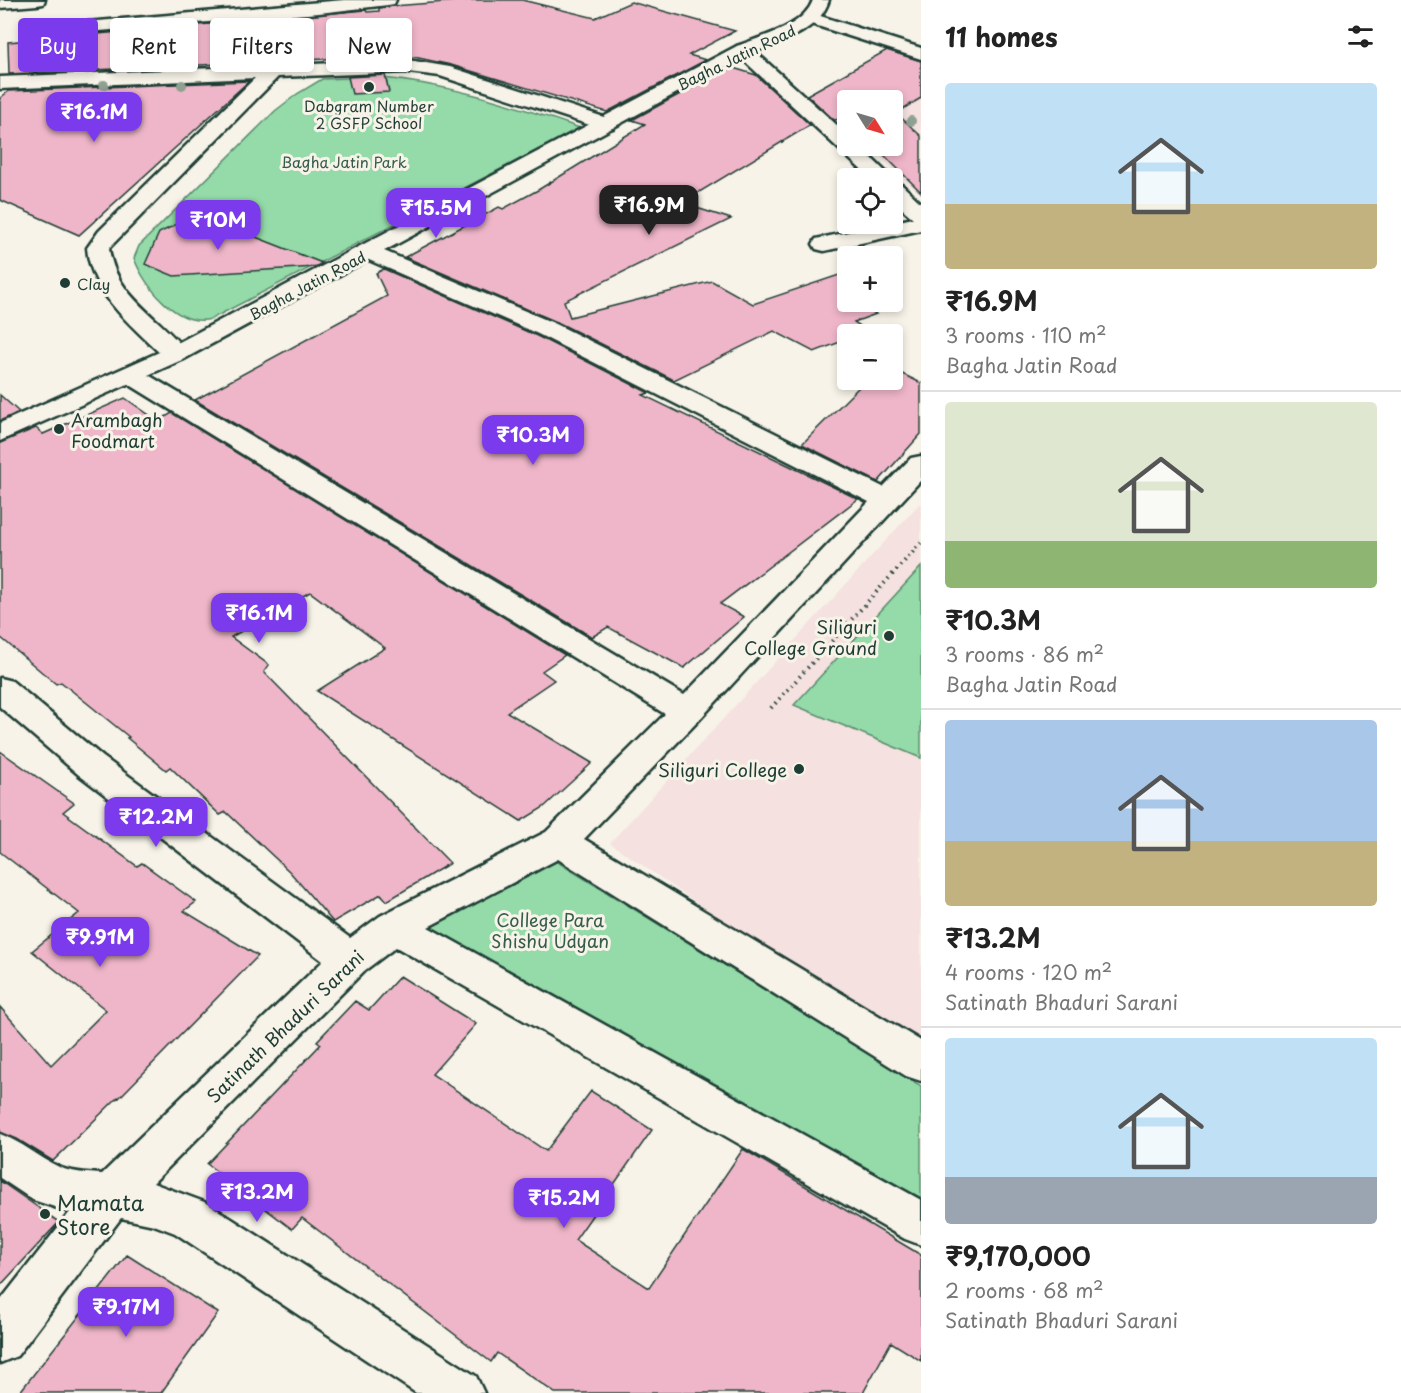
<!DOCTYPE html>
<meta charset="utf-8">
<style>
:root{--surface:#fff;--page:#f6f6f6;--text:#222;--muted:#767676;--line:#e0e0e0;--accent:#7c3aed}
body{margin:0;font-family:"Playpen Sans",sans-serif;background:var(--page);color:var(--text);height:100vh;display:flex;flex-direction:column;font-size:22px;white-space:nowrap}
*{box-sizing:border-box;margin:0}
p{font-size:20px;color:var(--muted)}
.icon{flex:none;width:33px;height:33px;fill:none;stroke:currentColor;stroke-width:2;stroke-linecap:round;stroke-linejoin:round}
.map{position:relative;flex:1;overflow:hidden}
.sheet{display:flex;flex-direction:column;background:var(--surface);width:480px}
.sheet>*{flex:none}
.guide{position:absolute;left:18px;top:18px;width:570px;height:54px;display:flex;gap:12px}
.needle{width:39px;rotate:127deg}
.controls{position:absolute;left:837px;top:90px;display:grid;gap:12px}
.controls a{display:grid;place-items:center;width:66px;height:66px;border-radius:6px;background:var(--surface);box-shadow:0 3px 9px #0003;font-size:30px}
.price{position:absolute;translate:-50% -51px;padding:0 14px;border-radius:12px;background:var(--accent);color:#fff;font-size:20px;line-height:39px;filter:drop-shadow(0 2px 3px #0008)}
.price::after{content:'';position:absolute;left:50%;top:36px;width:18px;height:14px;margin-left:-9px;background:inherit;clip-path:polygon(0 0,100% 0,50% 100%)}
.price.on{background:#222;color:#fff}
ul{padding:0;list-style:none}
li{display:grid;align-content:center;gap:12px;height:318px;padding:0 24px}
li+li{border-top:2px solid var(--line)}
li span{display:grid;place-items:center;height:186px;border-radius:6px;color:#555}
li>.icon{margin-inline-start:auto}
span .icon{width:108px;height:108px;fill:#fffc;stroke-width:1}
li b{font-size:26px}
h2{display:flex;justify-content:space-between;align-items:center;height:72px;padding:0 24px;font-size:26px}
.chip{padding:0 21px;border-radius:6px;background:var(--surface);box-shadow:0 3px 9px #0003;font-size:21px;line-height:54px}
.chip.on{background:var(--accent);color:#fff}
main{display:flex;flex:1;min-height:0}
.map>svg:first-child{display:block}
.built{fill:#f5e1df}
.green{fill:#94dba9;stroke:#5a8c6e;stroke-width:1.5}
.building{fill:#efb6c9;stroke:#1f3d34;stroke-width:1.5}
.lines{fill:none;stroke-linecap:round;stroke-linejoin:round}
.street-casing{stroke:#1f3d34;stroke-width:5}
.secondary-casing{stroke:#1f3d34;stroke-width:5}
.path{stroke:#1f3d34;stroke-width:4;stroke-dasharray:1.5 4.5;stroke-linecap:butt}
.street{fill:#f7f3e8;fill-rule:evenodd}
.secondary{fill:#f7f3e8;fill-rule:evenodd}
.tree{fill:#8da092}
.poi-dot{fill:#1f3d34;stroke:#f7f3e8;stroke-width:2}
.labels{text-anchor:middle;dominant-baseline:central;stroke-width:6;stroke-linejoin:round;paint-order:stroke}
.far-street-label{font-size:15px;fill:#1f3d34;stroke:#f7f3e8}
.far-poi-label{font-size:15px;fill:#1f3d34;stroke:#f7f3e8}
.far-park-label{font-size:15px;fill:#365d4b;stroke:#f7f3e8}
.poi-label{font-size:18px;fill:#1f3d34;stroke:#f7f3e8;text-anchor:end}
.park-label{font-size:18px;fill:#365d4b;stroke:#f7f3e8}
.street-label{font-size:18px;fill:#1f3d34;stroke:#f7f3e8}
.near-poi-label{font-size:21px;fill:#1f3d34;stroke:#f7f3e8;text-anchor:start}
</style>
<main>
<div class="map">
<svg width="921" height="1393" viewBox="0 0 921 1393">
<rect width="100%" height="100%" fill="#f7f3e8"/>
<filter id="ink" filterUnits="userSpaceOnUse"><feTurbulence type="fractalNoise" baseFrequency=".0167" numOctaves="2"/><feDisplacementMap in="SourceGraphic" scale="12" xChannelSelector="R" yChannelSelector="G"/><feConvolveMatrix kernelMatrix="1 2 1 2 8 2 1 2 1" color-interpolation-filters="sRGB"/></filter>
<g filter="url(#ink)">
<path class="built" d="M921 63V195L869 146H892V100H856Z
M921 502V1050L829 994 610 843Z"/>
<path class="green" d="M373 77C445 83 512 104 580 128L211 319C178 328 144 286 134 258L139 246 275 111 297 94 322 79Z
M921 567V758L794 705Z
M551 858 921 1086V1201L414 927Z"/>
<path class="building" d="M471 0H522L595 18 631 2 735 31 689 55 706 60 607 112 451 65 377 49 380 59 345 60V58L9 74 8 42 366 10 367 12 379 11V8L393 6Z
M887 50 921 61V98L896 113 921 136V192L875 146H892V100H848V118L834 120 807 95Z
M730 67 756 75 810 125 681 203 731 219 564 301 570 317 712 281 753 304 848 272V302H869L860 304 876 314 854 322 868 331 860 334H848V339L814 352 774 331 674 380 557 322 405 257 499 207 503 209 538 190 645 124 632 120Z
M385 75 389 92 352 94 348 77Z
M249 81 79 235 0 200V98L9 91Z
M197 214 322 263 315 267 174 276 145 264 159 233Z
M384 269 537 336 649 393 643 395 858 499 720 604 744 617 684 668 608 627 592 637 195 400 387 296 376 273Z
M892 369 921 383V434L878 482 802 444 866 380H892Z
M0 395 19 412 0 421Z
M125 398 158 421 172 413 565 655 542 671 554 680 507 712 592 763 544 807 521 821 317 691 385 648 310 592 231 637 269 665 264 672 450 863 387 901 381 894 333 922 290 872 226 812 220 815 170 767 166 770 127 738 129 737 61 682 56 684 0 637V443L36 428 43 434Z
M0 751 74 803 63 812 137 866 142 863 196 902 184 911 258 956 119 1098 118 1097 53 1161 17 1139 0 1132V1007L51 1065 106 1010 32 951 79 913 0 852Z
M400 976 476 1024 432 1074 546 1151 591 1091 652 1130 575 1240 649 1288 743 1149 921 1255V1361L891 1342 863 1393H555L497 1353 491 1362 302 1218 292 1229 207 1164 321 1044 317 1041 355 1001 369 1010Z
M0 1181 59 1222 0 1286Z
M127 1255 218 1313 161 1393H19Z"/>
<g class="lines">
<defs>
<path id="street" d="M0 0H45L43 4 37 5 0 8Z
M344 0H396L394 4 388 5 319 13 39 36 33 35 30 31 33 27 39 26Z
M811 13 921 48V59L805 22 802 18 805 14Z
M743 45 749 46 848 135V146H859L892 178H870L737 54 734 50 737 46Z
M408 60 450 67 613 120 616 124 613 128H599L440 76 408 72 278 77 109 248C115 298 162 317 188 354L184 359 175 362 166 359C135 328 91 295 87 248L99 231 255 78 0 89V77Z
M892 182 900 183 921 203V230L824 251 816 249 813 244 816 239 913 218 892 200Z
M370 245 556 324 883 487 911 458 921 456V480L699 720 584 839 921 1041V1081L906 1076 558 859 428 927 921 1200V1245L905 1239 396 947 364 971 153 1183 207 1203 476 1376 484 1393H416L175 1233 154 1225 121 1218 17 1356 0 1363V1301L70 1212 33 1200 0 1178V1134C22 1142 38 1157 59 1167 72 1173 88 1173 102 1174L323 961 79 775 0 707V678L12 681 103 757 350 938 380 916 546 832 665 714 122 380 118 375 122 370 131 367 140 370 684 695 869 502 538 334 362 257 359 252 362 247Z"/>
<path id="secondary" d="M813 0H829C819 33 778 42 749 54L184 359 0 441V423L166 349 737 46C761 36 803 28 813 0Z"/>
</defs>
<use href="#street" class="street-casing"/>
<use href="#secondary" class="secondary-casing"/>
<path class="path" d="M771 708 921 543"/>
<use href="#street" class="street"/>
<use href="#secondary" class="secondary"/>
</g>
<g class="tree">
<circle cx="104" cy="85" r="5"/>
<circle cx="182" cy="85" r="5"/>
<circle cx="911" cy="121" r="5"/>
</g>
</g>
<g class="poi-dot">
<circle cx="369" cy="87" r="6"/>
<circle cx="65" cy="283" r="6"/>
<circle cx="59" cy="429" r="6"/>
<circle cx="889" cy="636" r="6"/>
<circle cx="799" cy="769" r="6"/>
<circle cx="45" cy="1214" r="6"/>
</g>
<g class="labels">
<g class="far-street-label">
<text transform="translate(736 57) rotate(-26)">Bagha Jatin Road</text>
<text transform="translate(307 285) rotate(-28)">Bagha Jatin Road</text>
</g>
<g class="far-poi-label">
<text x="369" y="105">Dabgram Number<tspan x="369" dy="17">2 GSFP School</tspan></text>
<text x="77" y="283" text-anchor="start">Clay</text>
</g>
<g class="far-park-label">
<text x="344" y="161">Bagha Jatin Park</text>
</g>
<g class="poi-label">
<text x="71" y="419" text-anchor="start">Arambagh<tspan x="71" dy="21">Foodmart</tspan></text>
<text x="877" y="626">Siliguri<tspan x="877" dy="21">College Ground</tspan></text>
<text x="787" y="769">Siliguri College</text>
</g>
<g class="park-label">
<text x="550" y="919">College Para<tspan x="550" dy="21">Shishu Udyan</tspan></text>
</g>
<g class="street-label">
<text transform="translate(285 1026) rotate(-44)">Satinath Bhaduri Sarani</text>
</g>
<g class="near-poi-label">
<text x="57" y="1202">Mamata<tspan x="57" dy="24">Store</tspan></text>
</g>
</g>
</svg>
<div class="controls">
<a><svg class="needle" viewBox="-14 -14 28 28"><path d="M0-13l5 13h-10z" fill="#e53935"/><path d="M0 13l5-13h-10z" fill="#767676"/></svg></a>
<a><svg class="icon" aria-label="locate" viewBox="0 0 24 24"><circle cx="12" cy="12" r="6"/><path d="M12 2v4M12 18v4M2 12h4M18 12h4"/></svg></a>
<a>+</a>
<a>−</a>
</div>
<b class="price" style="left:94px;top:143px">₹16.1M</b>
<b class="price on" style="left:649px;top:236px">₹16.9M</b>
<b class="price" style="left:436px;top:239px">₹15.5M</b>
<b class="price" style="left:218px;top:251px">₹10M</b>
<b class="price" style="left:533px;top:466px">₹10.3M</b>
<b class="price" style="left:259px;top:644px">₹16.1M</b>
<b class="price" style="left:156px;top:848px">₹12.2M</b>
<b class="price" style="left:100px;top:968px">₹9.91M</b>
<b class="price" style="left:257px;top:1223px">₹13.2M</b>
<b class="price" style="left:564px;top:1229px">₹15.2M</b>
<b class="price" style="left:126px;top:1338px">₹9.17M</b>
<div class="guide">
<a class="chip on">Buy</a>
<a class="chip">Rent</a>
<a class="chip">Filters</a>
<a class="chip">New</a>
</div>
</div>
<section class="sheet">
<h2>11 homes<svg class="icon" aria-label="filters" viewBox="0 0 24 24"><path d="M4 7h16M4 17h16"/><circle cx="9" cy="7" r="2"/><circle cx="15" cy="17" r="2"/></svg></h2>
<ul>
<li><span style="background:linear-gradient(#bfe0f5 65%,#c2b280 0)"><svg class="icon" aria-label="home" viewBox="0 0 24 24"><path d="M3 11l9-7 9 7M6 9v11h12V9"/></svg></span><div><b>₹16.9M</b><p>3 rooms · 110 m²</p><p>Bagha Jatin Road</p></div></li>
<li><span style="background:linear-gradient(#dfe7d0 75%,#8fb573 0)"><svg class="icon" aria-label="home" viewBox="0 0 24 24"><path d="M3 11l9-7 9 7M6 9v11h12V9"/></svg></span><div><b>₹10.3M</b><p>3 rooms · 86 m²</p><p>Bagha Jatin Road</p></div></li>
<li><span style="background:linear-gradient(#a9c7e8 65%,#c2b280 0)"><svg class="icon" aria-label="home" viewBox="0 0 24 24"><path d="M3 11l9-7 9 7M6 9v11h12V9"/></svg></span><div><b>₹13.2M</b><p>4 rooms · 120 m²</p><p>Satinath Bhaduri Sarani</p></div></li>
<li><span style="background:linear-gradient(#bfe0f5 75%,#9aa5b1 0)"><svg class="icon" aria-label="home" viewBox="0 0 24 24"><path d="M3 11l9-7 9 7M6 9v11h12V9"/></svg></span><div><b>₹9,170,000</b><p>2 rooms · 68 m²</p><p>Satinath Bhaduri Sarani</p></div></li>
</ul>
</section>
</main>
